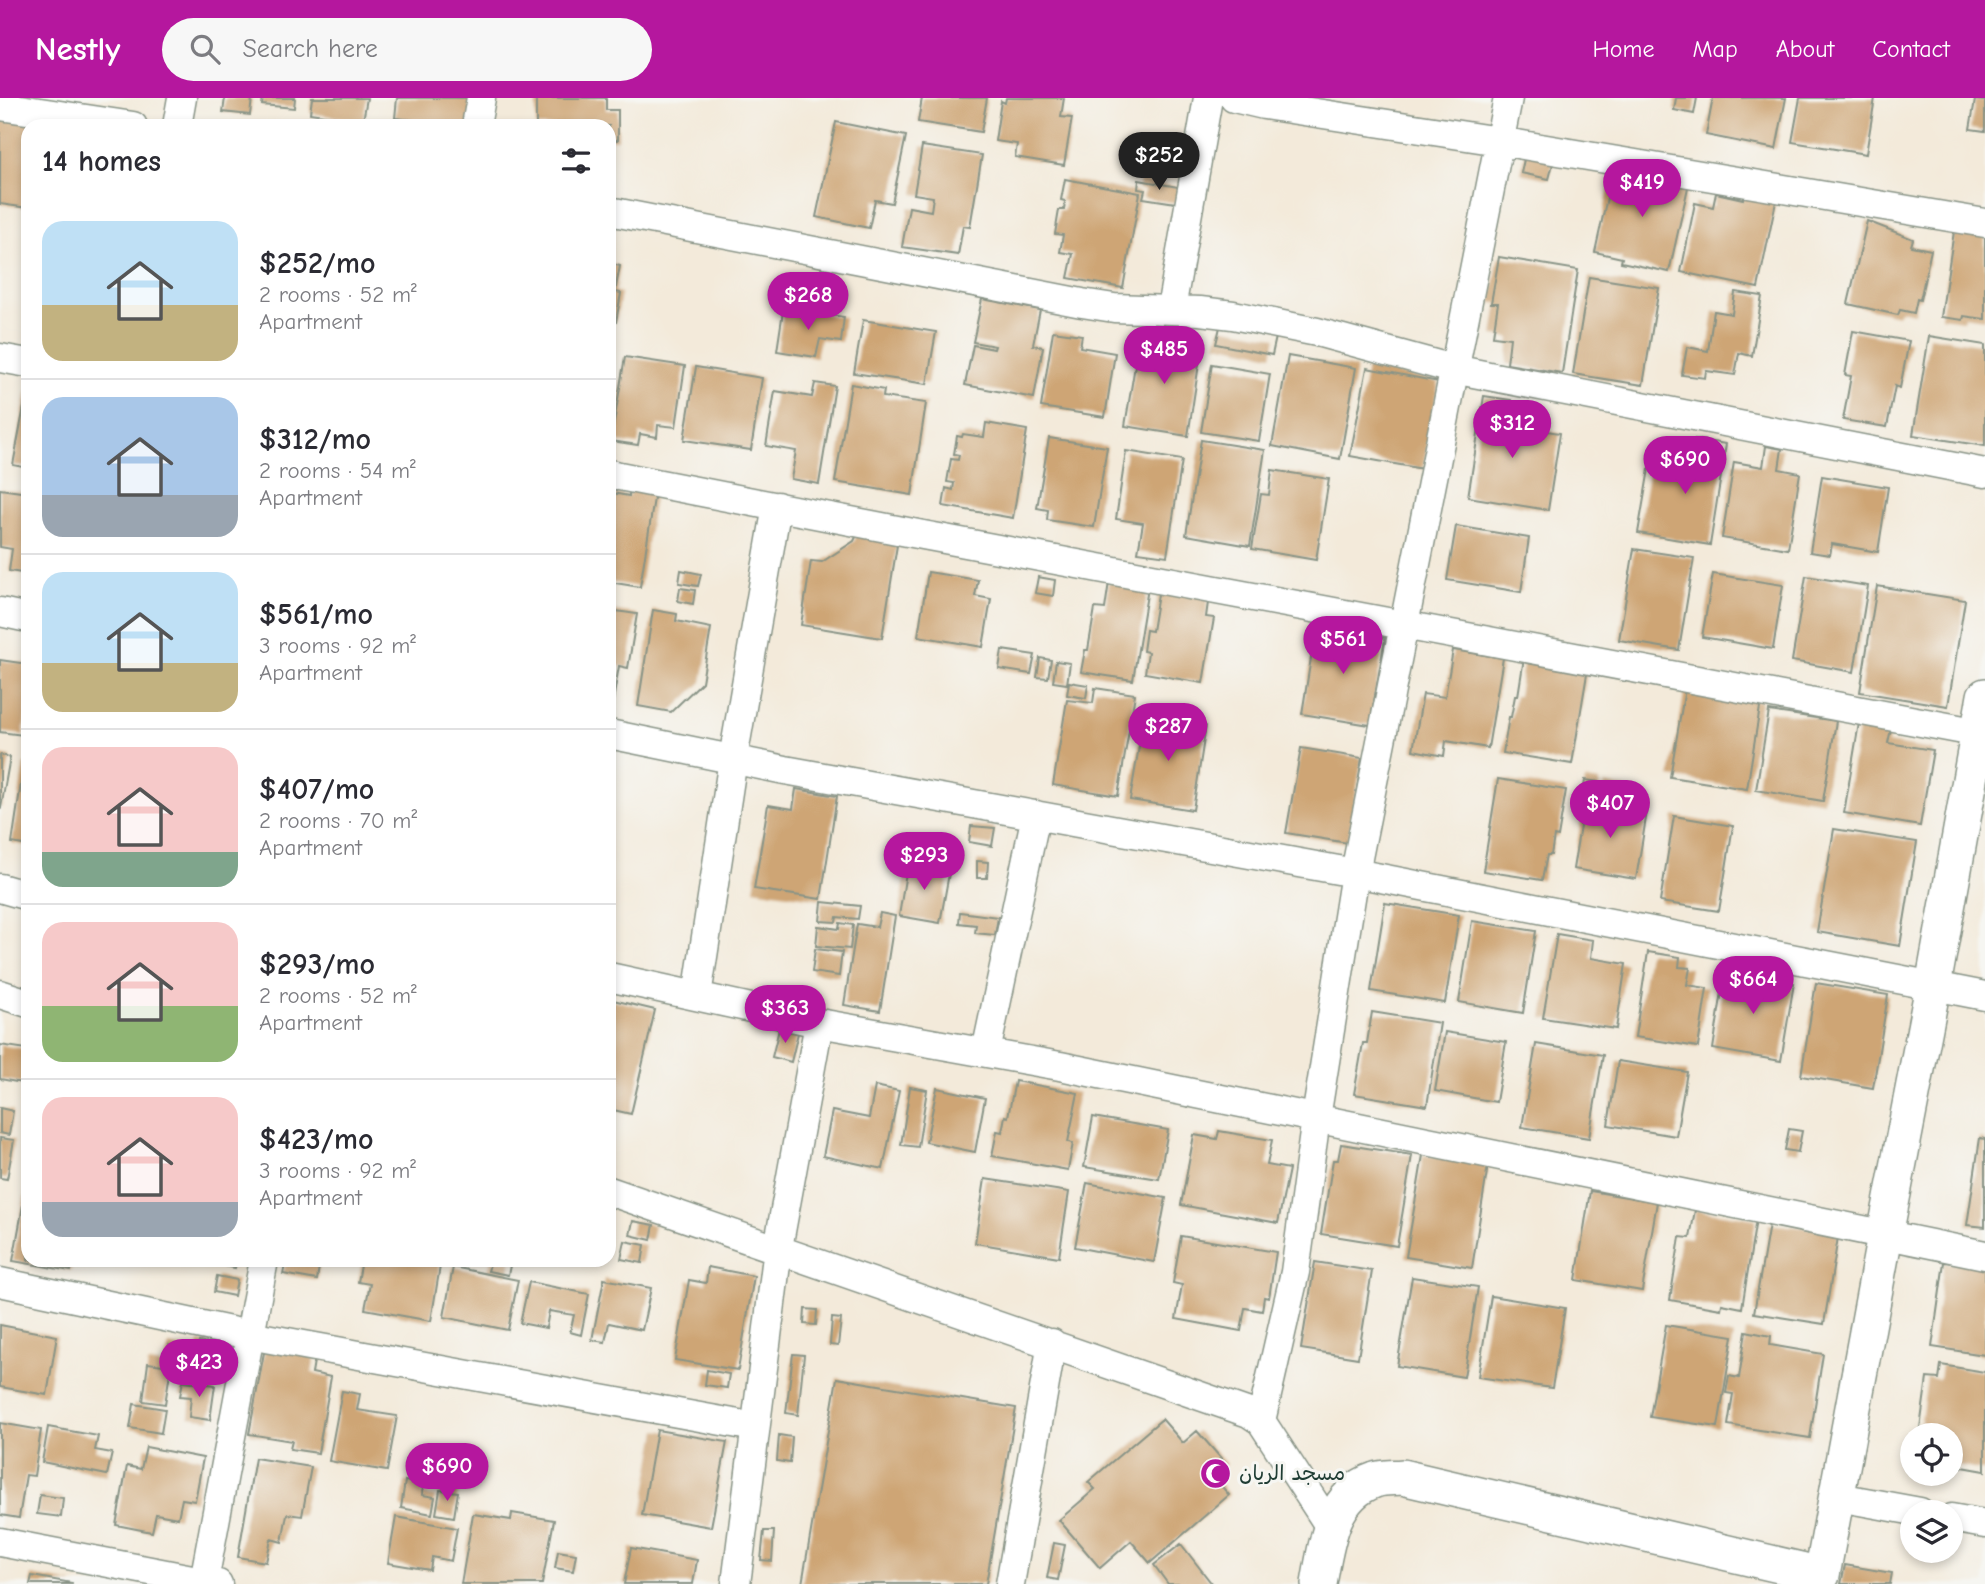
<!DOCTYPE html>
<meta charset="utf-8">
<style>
:root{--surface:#fff;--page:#f7f7f7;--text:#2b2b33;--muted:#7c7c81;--line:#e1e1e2;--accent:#b5179e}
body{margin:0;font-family:"Comic Neue","Playpen Sans Arabic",sans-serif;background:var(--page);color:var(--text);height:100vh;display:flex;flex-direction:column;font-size:26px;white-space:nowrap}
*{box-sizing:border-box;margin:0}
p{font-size:23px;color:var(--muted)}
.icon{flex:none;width:38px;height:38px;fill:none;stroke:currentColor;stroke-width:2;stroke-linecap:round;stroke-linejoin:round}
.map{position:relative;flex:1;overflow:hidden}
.panel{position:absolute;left:21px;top:21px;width:595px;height:1148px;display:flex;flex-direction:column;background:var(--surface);border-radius:21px;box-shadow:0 4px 10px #0003}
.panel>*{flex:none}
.buttons{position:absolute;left:1900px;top:1325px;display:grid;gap:14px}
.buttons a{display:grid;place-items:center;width:63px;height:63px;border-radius:50%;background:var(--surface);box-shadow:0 4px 10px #0003;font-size:35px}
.price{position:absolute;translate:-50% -60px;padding:0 16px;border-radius:24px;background:var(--accent);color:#fff;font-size:23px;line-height:46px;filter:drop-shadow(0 2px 4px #0008)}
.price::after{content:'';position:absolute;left:50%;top:42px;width:21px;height:16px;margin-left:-10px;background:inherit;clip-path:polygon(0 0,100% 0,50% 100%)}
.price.selected{background:#222;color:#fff}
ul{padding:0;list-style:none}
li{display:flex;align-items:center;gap:21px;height:175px;padding:0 21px}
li+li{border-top:2px solid var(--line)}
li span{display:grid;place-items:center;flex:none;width:196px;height:140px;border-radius:21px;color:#555}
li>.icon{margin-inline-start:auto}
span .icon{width:84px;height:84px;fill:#fffc;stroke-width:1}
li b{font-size:30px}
h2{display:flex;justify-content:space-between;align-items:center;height:84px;padding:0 21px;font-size:30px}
header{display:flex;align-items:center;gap:42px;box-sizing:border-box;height:98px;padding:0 35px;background:var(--accent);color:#fff}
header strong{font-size:33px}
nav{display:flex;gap:38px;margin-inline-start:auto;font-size:24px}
.search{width:490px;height:63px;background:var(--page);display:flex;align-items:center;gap:18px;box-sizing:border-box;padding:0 24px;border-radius:38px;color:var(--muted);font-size:26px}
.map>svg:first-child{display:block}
.building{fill:#cea574}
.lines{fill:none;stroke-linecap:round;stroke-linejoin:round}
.minor-casing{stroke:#899487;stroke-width:31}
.tertiary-casing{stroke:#899487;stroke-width:38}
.minor{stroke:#fff;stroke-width:28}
.tertiary{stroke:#fff;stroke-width:35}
.labels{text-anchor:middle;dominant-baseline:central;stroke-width:6;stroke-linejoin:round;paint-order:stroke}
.poi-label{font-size:21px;fill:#1f3d34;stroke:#f6f6f2;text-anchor:start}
</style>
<header>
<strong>Nestly</strong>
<div class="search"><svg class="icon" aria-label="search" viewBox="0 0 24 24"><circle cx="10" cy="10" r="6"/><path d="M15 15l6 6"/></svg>Search here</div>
<nav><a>Home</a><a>Map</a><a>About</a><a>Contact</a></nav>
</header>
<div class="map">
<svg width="1985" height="1486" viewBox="0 0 1985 1486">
<rect width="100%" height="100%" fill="#f6f6f2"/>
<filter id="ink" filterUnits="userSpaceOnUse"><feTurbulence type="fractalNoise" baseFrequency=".0143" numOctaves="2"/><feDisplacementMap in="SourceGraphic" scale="14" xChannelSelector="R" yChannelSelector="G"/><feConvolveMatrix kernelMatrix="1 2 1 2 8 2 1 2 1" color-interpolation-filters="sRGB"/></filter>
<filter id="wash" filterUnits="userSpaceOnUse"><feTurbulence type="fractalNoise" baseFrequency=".00686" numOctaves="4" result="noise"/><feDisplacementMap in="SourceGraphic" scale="28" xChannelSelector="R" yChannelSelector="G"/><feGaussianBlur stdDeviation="1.57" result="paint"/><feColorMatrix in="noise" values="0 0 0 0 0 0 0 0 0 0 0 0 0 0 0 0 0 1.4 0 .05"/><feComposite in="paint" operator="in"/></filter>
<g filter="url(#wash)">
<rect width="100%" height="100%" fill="#f3eada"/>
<g id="blocks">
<path class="building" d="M225 0H252L250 17 223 14Z
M263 0H295L294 10 262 7Z
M312 0H367L363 23 310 15Z
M397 0H472L469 28 395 20Z
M536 0H606V12H618V42H609V28H536Z
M922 0H987L981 34 918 24Z
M1006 0H1064L1061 19 1072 20 1064 67 1015 59 1017 46 995 43 1001 3 1005 5Z
M1676 0H1697L1694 16 1674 12Z
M1713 0H1786L1776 51 1706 37Z
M1800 0H1875L1866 56 1792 44Z
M1975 2 1985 3V33L1970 31Z
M0 14 48 28H28V110L0 106Z
M836 24 906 38 892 105 875 102 869 130 816 119Z
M922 48 982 57 970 129 963 128 958 157 902 149 909 109 931 113 933 99 914 96Z
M1526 52 1555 58 1549 81 1521 75Z
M1614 68 1689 85 1669 174 1621 164 1622 160 1595 154Z
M1065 81 1140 95 1123 190 1068 180 1073 156 1060 154 1063 137 1055 136 1059 112H1064L1065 103 1061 102Z
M1139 82 1178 89 1176 105 1143 100 1145 92 1138 91Z
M1746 87 1778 94 1758 190 1681 174 1695 105 1713 109 1716 95 1743 101Z
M1867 123 1913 141 1911 148 1931 152 1920 202 1917 201 1914 215 1900 212 1898 217 1848 206Z
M1955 127 1985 132V221L1964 218 1963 222 1941 219Z
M1499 159 1578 172 1562 275 1507 266 1510 240 1493 238 1498 205H1491Z
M609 165 620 168 615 194 621 195 616 224 609 223Z
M1589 179 1659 190 1643 287 1573 276Z
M1735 194 1762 198 1752 258 1739 255 1735 277 1706 273 1705 280 1682 277 1687 249 1708 253 1714 213 1732 216Z
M982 201 1040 212 1033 247 1043 249 1034 300 965 287 973 247 994 251 995 248 973 244Z
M783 213 810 218 811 214 844 219 841 244 820 241 816 259 777 253Z
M863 222 936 234 927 286 854 275Z
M1220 229 1276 239 1272 257 1216 246Z
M1053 233 1082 237 1080 249 1115 255 1105 319 1041 309Z
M1853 233 1909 243 1900 290 1895 288 1887 329 1843 322 1851 278 1845 277Z
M1156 234 1186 239 1184 250 1201 253 1188 338 1125 328 1139 243 1155 245Z
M1929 238 1985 247V348L1913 337Z
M1288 258 1356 270 1340 361 1272 348Z
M625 259 685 268 676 329 658 327 657 339 640 336 638 347 611 343Z
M1212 266 1270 276 1259 343 1201 334Z
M696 269 762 280 751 352 684 342Z
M1367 270 1439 284 1423 371 1350 358Z
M815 285 835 288 819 386 791 381 796 353 766 348 775 293 812 299Z
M851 286 884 292 883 299 926 305 912 397 835 384Z
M27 293H28V370L13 367Z
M1484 298 1511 302 1508 327 1560 335 1548 412 1468 399Z
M986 325 1027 332 1013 420 943 408 946 390 953 392 954 385 947 384 951 361 958 362 959 357 954 356 957 338 962 339 963 336 984 339Z
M1049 340 1107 349 1094 429 1047 422 1048 412 1037 410Z
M1695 341 1726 346 1710 447 1638 435 1649 371 1668 375 1670 360 1683 362 1685 353 1693 355Z
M1201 342 1265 352 1250 448 1186 437Z
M1766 348 1782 351 1779 371 1800 375 1788 451 1722 440 1734 364 1763 369Z
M1126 353 1182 362 1167 458 1138 454 1143 425 1116 421Z
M1272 372 1329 381 1316 462 1252 451 1261 396 1269 397Z
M1822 378 1888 389 1878 454 1832 446 1830 457 1810 454Z
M630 390 655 394 640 489 609 484V411L612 395 629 398Z
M0 391 28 395V476L9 473 12 451 0 449Z
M1456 428 1529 440 1521 494 1447 482Z
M858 435 898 441 882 540 801 527 811 463 822 464 854 443Z
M1634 451 1694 460 1679 552 1619 542Z
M681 472 701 476 698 488 679 485Z
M928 474 978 482 975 498 991 501 983 549 918 538Z
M1713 476 1783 487 1773 551 1702 539Z
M1806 478 1868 488 1854 574 1792 563Z
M1038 479 1055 482 1053 498 1035 495Z
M1109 484 1148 490 1133 582 1081 574 1085 552H1088L1095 510 1105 511Z
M1877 488 1965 502 1948 608 1860 594Z
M680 490 695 492 693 506 678 503Z
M1159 490 1209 497 1206 519 1214 520 1203 585 1145 575 1148 554 1143 553 1146 532 1152 533Z
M609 512 637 516 628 570 619 568 613 603H609Z
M653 512 677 516 676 523 711 530 702 584 671 614 638 608Z
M1316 529 1385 540 1370 627 1302 616Z
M1002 552 1035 557 1031 576 999 571Z
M1453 552 1503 560 1488 650 1446 643 1444 658 1413 652 1423 596 1445 599Z
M1040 560 1051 562 1048 580 1037 579Z
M1524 560 1588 570 1572 666 1503 655 1509 619H1511L1515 598H1518Z
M0 562 28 566V605L23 637 0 634Z
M1056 563 1070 565 1067 586 1053 584Z
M1069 584 1088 587 1086 600 1067 597Z
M1095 590 1135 596 1118 698 1053 687 1067 602 1093 605Z
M1685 591 1761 603 1747 691 1670 679Z
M1769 613 1836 623 1823 703 1756 692Z
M1144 619 1206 628 1193 712 1130 702Z
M1859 625 1891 631 1888 645 1933 652 1920 728 1844 715Z
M1301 650 1362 660 1348 745 1286 735Z
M0 657 10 659 1 710 0 709Z
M24 666H28V748L12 745Z
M1498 681 1566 692 1558 739 1554 738 1551 757H1547L1542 782 1483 773Z
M1585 682 1600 684 1598 698 1583 696Z
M1605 686 1627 691 1625 702 1603 698Z
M796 691 837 698 821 801 754 791 768 707 793 711Z
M1584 704 1647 714 1636 781 1573 771Z
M1674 718 1733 728 1719 813 1660 804Z
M971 728 995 730 992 748 969 744Z
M1834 731 1917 744 1900 848 1817 834Z
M908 762 950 770 940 825 899 818Z
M977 763 988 764 987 780H977Z
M822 804 860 808 858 821 837 819 836 824 820 823Z
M1385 805 1459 817 1445 905 1371 893Z
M960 814 998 819 995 837 975 835 976 827 959 825Z
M880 815 895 818 880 913 844 907 857 826 877 829Z
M1472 823 1536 833 1523 915 1459 904Z
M840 825 853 827 850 851 816 848 818 828 839 831Z
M1557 836 1593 842 1591 860 1626 866 1616 931 1543 920Z
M815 851 842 854 839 878 812 874Z
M1648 854 1680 859 1679 869 1690 870 1687 887 1707 890 1698 949 1635 939Z
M1725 874 1794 885 1781 963 1713 951Z
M1816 885 1888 897 1873 990 1801 978Z
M609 901 655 912 631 1016 609 1011Z
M1372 914 1440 925 1427 1008 1354 996 1363 945H1367Z
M779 931 798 935 791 964 772 959Z
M1445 934 1506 944 1496 1004 1435 993Z
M1536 946 1603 957 1589 1040 1522 1029Z
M0 947 27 951 22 985 0 981Z
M1618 963 1687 974 1676 1038 1608 1027Z
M1015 983 1078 995 1068 1044 1073 1045 1068 1072 992 1058 997 1033 1002 1034 1005 1018 1008 1019Z
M875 988 899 993 883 1071 823 1058 832 1013 869 1020Z
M910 989 927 992 918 1049 901 1047Z
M937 990 985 1000 975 1054 926 1044Z
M0 1010 13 1013 9 1037 0 1035Z
M1093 1019 1168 1032 1159 1081 1084 1069Z
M1789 1031 1802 1033 1798 1054 1785 1052Z
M1219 1033 1272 1042 1267 1067 1289 1071 1278 1125 1181 1107 1194 1037 1217 1041Z
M0 1040 14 1042 7 1081 0 1080Z
M1980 1040 1985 1041V1129L1967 1127Z
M1341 1046 1412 1057 1397 1148 1321 1136 1333 1062H1338Z
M1423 1057 1488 1067 1472 1170 1406 1159Z
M985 1081 1069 1094 1059 1159 975 1145Z
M27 1085 28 1162H73L71 1173 13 1163Z
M1087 1085 1166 1100 1154 1164 1075 1149Z
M1590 1093 1657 1104 1642 1193 1576 1182Z
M1695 1112 1756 1121 1742 1210 1722 1206 1721 1211 1670 1202 1680 1139 1690 1140Z
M633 1123 654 1127 651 1142 630 1137Z
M1769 1126 1839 1133 1824 1226 1754 1215Z
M1181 1138 1276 1154 1269 1200 1264 1199 1262 1213 1245 1210 1241 1233 1176 1221 1182 1187 1173 1185Z
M625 1143 645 1147 642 1165 621 1161Z
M1955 1158 1985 1163V1257L1932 1249 1944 1164 1954 1165Z
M193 1162H237L235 1170Z
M286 1162H320L317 1182 283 1176Z
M362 1162 374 1164 375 1162H441L431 1223 365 1211 370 1186 358 1184Z
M491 1162 511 1163 508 1177 488 1173Z
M1315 1164 1372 1173 1358 1260 1301 1251Z
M453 1169 518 1182 508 1232 444 1219Z
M708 1169 754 1178 738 1272 675 1262 689 1182 706 1185Z
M217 1178 237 1182 234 1198 214 1194Z
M1412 1179 1478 1189 1464 1279 1397 1268Z
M604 1181 651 1190 642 1232 609 1225 605 1244 592 1242Z
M529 1184 589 1196 581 1237 570 1234 574 1217 549 1213 546 1230 520 1225Z
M1491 1198 1565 1210 1552 1290 1478 1279Z
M805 1211 817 1212 816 1227 804 1226Z
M832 1220 841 1221 838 1248 830 1247Z
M0 1227 57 1238 47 1297 0 1289Z
M1666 1227 1733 1238 1718 1329 1650 1319Z
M1746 1233 1771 1238 1770 1247 1823 1256 1810 1340 1728 1327 1733 1296 1726 1295 1729 1278 1739 1280Z
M199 1244 223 1249 220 1266 196 1261Z
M169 1247 191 1252 187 1268 165 1263Z
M265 1249 315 1257 312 1275 331 1279 318 1355 290 1351 292 1343 249 1336Z
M793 1256 804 1257 798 1317 786 1315Z
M148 1265 171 1268 165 1306 143 1303Z
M1941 1267 1985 1274V1373L1951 1367V1337H1919L1927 1280 1939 1281Z
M707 1272 729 1276 727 1290 705 1287Z
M837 1280 1016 1310 986 1486H802Z
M183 1283 215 1287 210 1322 189 1319 191 1299 180 1298Z
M342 1293 360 1296 357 1312 397 1318 387 1373 329 1363Z
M134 1306 165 1311 161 1335 130 1330Z
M1162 1321 1183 1345 1197 1333 1226 1366 1213 1378 1229 1397 1150 1465 1131 1443 1100 1470 1059 1422 1095 1391 1088 1384Z
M0 1325 41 1332 34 1378 26 1377 19 1420 0 1417Z
M48 1329 98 1338 95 1352 112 1355 107 1377 42 1364Z
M657 1332 727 1344 711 1429 642 1417Z
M779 1337 792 1339 790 1365 777 1363Z
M146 1349 203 1360 195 1403 182 1401 178 1420 156 1416 152 1434 116 1427 127 1368 141 1371Z
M255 1360 311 1369 302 1418 287 1416 282 1444 271 1441 266 1464 238 1459Z
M405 1383 423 1387 422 1397 435 1399 432 1416 401 1410Z
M440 1392 458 1394 454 1419 436 1416Z
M40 1397 63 1400 61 1419 37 1416Z
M512 1415 554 1422 542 1486H461L473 1416 511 1422Z
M396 1419 457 1430 451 1463 432 1459 430 1472 388 1465Z
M764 1433H774L772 1463 761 1462Z
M1054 1445 1065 1447 1058 1482 1047 1480Z
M1181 1446 1212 1486H1168L1154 1467Z
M631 1450 697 1462 693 1486H624Z
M558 1453 576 1456 573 1473 555 1470Z
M1845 1467 1892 1475 1890 1486H1841Z
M32 1478 72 1485V1486H30Z"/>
</g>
</g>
<g filter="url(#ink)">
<use href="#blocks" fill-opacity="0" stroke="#899487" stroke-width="2"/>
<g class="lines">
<defs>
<path id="minor" d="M1234 0 1264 7 1499 43 1985 125
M0 8 133 28
M177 28 182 0
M476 28 481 0
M609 113 1082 205 1114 210 1200 213 1233 217 1317 234 1453 271 1985 375
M1171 211 1208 0
M0 260 28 265
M609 376 923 437 1985 636
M0 514 28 520
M609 636 785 672 1355 775 1985 898
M0 790 28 798
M609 879 819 925 1060 968 1985 1157
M0 896 28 905
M697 898 733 661 777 408
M986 954 1036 717
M609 1093 1249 1315 1261 1323 1330 1429
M0 1184 249 1237 755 1329
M1261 1323 1295 1174 1316 1020 1355 775 1508 0
M1838 1399 1920 1414
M1951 1420 1985 1426
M0 1444 218 1486
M204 1483 264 1162
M736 1486 778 1150 819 925
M1010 1486 1052 1245"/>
<path id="tertiary" d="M1319 1486C1326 1447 1331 1397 1375 1382 1383 1379 1394 1380 1402 1379L1822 1477 1885 1137 1933 888 1985 598"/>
</defs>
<use href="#minor" class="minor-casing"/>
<use href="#tertiary" class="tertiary-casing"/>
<use href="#minor" class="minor"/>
<use href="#tertiary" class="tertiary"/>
</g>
</g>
<defs>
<symbol id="mosque-disc" viewBox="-11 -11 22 22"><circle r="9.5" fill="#b5179e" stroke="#f6f6f2"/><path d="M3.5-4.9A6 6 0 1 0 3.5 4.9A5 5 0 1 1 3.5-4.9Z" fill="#fff"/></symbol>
</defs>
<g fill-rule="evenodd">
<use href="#mosque-disc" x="1198" y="1358" width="35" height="35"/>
</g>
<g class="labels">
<g class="poi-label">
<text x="1239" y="1375">مسجد الريان</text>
</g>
</g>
</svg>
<div class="buttons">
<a><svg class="icon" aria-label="locate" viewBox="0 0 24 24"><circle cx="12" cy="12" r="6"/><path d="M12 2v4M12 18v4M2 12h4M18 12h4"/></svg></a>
<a><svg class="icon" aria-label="layers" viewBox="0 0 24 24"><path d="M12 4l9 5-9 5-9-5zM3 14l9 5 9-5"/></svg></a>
</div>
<b class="price selected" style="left:1159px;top:94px">$252</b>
<b class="price" style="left:1642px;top:121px">$419</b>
<b class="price" style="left:808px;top:234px">$268</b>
<b class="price" style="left:1164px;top:288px">$485</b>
<b class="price" style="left:1512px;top:362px">$312</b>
<b class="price" style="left:1685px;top:398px">$690</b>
<b class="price" style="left:1343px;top:578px">$561</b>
<b class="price" style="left:1168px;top:665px">$287</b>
<b class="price" style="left:1610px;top:742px">$407</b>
<b class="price" style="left:924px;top:794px">$293</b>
<b class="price" style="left:1753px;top:918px">$664</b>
<b class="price" style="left:785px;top:947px">$363</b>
<b class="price" style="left:199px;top:1301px">$423</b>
<b class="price" style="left:447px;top:1405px">$690</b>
<section class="panel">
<h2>14 homes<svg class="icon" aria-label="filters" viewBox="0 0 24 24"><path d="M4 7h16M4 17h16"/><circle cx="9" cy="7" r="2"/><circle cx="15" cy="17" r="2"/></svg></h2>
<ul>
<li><span style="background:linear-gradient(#bfe0f5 60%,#c2b280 0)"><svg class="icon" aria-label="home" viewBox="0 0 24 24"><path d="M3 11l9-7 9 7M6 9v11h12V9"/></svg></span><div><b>$252/mo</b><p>2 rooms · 52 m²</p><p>Apartment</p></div></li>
<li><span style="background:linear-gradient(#a9c7e8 70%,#9aa5b1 0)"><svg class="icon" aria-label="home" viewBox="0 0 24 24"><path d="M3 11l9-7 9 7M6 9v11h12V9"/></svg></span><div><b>$312/mo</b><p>2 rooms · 54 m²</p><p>Apartment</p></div></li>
<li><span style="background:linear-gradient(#bfe0f5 65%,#c2b280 0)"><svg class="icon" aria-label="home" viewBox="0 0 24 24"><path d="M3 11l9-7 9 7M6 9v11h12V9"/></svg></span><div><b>$561/mo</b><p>3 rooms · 92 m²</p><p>Apartment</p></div></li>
<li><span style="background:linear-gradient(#f6c9c9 75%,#7fa58c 0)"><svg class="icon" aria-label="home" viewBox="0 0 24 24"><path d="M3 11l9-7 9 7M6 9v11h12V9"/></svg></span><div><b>$407/mo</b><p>2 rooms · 70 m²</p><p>Apartment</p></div></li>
<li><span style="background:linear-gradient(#f6c9c9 60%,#8fb573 0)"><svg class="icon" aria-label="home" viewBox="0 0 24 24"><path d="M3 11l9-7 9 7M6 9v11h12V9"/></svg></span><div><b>$293/mo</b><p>2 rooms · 52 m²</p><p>Apartment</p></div></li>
<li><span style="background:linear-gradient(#f6c9c9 75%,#9aa5b1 0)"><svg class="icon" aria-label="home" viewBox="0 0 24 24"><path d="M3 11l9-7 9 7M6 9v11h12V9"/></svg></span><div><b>$423/mo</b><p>3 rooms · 92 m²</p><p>Apartment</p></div></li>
</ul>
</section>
</div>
